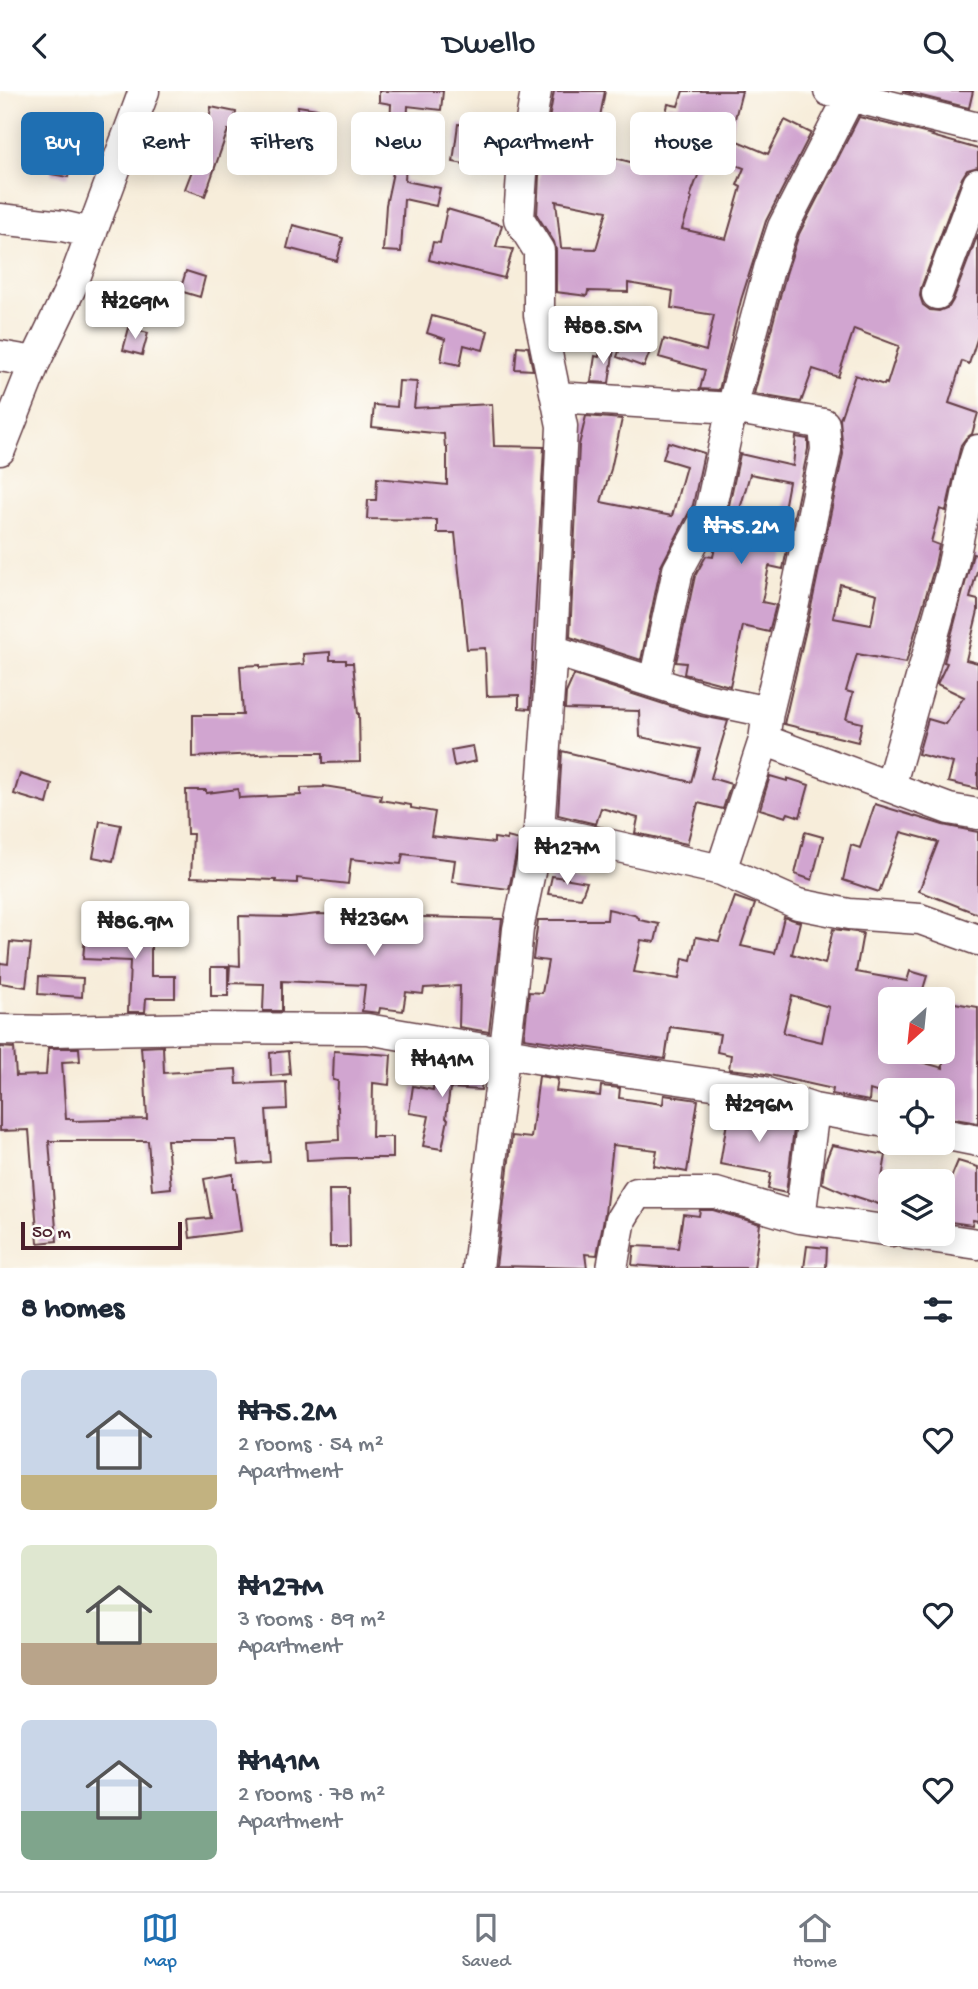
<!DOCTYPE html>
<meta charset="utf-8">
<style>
:root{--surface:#fff;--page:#f2f2f3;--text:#1f2937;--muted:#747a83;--line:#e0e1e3;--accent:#1f6fb2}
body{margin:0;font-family:"Gochi Hand",sans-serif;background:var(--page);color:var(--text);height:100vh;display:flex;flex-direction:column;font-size:26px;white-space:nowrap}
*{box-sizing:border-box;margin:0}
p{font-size:23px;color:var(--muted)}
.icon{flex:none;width:38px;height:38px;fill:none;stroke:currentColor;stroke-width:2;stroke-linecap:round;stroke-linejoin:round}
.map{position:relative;height:1177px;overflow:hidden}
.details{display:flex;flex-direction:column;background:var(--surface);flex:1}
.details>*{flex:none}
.guide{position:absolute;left:21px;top:21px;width:936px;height:63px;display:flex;gap:14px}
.needle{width:46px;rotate:207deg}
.tools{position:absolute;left:878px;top:896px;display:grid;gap:14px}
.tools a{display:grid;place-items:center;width:77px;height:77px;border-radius:10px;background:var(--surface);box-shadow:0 4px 18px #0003;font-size:35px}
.scale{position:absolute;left:21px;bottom:18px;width:161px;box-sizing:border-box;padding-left:7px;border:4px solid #4a1f2b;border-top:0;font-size:19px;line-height:24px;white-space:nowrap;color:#4a1f2b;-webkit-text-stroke:5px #fdfcf7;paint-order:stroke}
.price{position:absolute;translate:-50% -60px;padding:0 16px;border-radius:7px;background:#fff;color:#222;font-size:23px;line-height:46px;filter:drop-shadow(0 2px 4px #0008)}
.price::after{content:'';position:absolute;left:50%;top:42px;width:21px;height:16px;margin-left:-10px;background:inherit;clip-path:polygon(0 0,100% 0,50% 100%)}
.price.selected{background:var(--accent);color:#fff}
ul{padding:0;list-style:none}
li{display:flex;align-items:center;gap:21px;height:175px;padding:0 21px}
li span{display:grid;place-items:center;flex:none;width:196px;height:140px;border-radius:10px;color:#555}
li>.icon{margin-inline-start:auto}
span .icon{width:84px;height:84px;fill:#fffc;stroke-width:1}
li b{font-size:30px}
h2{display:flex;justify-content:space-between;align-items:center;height:84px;padding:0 21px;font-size:30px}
.chip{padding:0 24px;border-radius:10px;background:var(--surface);box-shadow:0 4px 18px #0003;font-size:24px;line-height:63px}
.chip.selected{background:var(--accent);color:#fff}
header{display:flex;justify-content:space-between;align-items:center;height:91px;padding:0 21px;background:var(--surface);font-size:32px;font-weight:600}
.dock{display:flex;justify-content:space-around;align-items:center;height:98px;border-top:2px solid var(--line);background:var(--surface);font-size:19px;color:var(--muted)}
.dock a{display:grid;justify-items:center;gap:4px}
.dock .selected{color:var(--accent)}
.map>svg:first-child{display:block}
.building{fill:#d1a5d0;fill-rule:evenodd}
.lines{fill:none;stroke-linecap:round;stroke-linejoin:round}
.minor-casing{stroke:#643e45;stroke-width:33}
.minor{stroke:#fff;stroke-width:30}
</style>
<header><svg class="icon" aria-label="back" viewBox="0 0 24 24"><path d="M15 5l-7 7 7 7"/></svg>Dwello<svg class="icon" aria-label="search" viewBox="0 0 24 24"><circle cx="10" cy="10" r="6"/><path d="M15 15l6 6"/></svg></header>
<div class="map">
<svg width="978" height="1177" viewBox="0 0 978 1177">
<rect width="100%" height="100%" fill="#fdfcf7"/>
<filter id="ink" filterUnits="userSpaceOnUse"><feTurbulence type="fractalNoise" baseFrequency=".0143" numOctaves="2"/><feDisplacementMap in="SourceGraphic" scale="14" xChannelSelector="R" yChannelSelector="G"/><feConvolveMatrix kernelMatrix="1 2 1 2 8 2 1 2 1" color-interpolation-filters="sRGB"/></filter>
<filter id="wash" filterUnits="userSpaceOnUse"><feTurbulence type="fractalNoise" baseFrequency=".00686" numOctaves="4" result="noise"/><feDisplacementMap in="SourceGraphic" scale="28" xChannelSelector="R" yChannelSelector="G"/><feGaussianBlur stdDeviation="1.57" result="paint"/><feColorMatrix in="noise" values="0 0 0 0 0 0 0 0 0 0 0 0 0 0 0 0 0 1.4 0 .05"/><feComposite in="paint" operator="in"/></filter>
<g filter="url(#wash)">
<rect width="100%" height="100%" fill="#f7edda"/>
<g id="blocks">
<path class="building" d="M379 0H443L441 19 408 15 406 60 389 59 391 13 379 11Z
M554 0H605L593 61 660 79 677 33 664 30 668 13 678 15 683 0H742L730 47 768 63 785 29 811 42 766 130 741 209 719 299 700 298 705 279 659 266 664 248 706 260 714 224 671 217 673 200 628 192V201L588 200 587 205 556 201V159L554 151 537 124 539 85ZM706 63 744 77 737 94 741 96 726 148 682 138 692 107 690 106ZM556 110 607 120 596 158 561 157Z
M902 0H973L969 17Z
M298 15 318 18 316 36 295 34Z
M211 16 236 21 233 40 228 39 205 105 185 98 208 38Z
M859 26 933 44 932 45 978 58V76L967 79 962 87 921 197 920 205 923 214 930 219 939 220 949 216 953 209 978 143V245L969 273 962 270 949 312 978 322 972 343 966 347 961 354 946 420 940 418 931 451 939 454 935 474 906 572 857 563 846 600 853 602 846 628 862 632 858 651 784 633 810 521 843 363 840 328 855 284 884 294 885 292 887 293 899 255 854 238 838 286 813 278 801 311 754 303 786 183 799 143ZM840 493 877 503 871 534 833 527Z
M458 33 481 36 476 75 453 71Z
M59 34 81 38 77 62 74 61 68 86 51 83Z
M396 67 406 68 405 90 440 97 436 115 404 108 401 161 383 160 386 114Z
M447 118 502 134 496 156 513 158 504 187 429 169 433 151 440 152Z
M293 134 343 147 337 170 287 157Z
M186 180 205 186 200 206 180 200Z
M566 220 586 225 584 249 564 247Z
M432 225 488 240 483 259 464 254 460 274 441 270 445 248 427 242Z
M129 237 148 242 142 264 123 259Z
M625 244 652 255 644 276 617 266Z
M517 255 528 256 533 279 515 278Z
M601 255 614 257 609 292 591 291 595 265 599 266Z
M399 290 417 291 414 317 492 313 494 355 544 356 530 618 519 617V604L487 605 485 557 467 558 455 442H437V429L367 428 368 409H376L377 387 447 394V356H445L444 343 372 336 374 314 397 316Z
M586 325 622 328 611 378 601 411 672 425 686 375 663 368 668 351 704 362 693 414 661 475 641 569 570 546 579 354Z
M796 346 808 348V358L783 478 769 475 762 511 776 514 769 541 743 535 730 595 684 583 686 572 676 571 695 485 706 465 713 466 718 442 727 424 740 363 793 375ZM750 383 789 391 781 434 738 425Z
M973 463 978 464V476L970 507 978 509V520L966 569 978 572V698L948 691 953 672 918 663 928 628 945 633 964 606 937 593 947 572 944 571Z
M330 561V569H346V572H353L358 623H359L360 671 323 672V662H282L193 666V624H243L240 575 260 574V577L304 573 303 563Z
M574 584 701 625 728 630 711 687 731 693 723 718 698 712 687 753 635 742 638 727 601 717 596 733 558 724 562 660 691 691 700 658 640 646 639 620 565 618 566 602Z
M473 655 476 670 454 675 451 659Z
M20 683 52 693 47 713 14 703Z
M770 685 787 690V687L809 694 800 726 788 722 786 726 760 718Z
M324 695 381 704 380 709 411 714V717L435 721 431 745 494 752V747L507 749V746L519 749 509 798 452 791 455 769 403 763 401 773 351 768 348 793 297 787V792L276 791V789L191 786 193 743H187L186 699H206V702L238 698 239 707 301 704V697L324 696Z
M875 713 943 734 978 741V823L919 800 938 751 901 741 879 801 843 789 851 754 860 757Z
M100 730 121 734 113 770 93 766Z
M805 741 823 746 812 789 795 783Z
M552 785 587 791 581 807 548 803Z
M735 806 755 813 741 855 775 862 784 826 800 831 792 863 825 873 833 838 863 842 856 881 907 890 910 880 927 885 920 908H891V963L943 977V910L978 916V1032L943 1026V999H887L886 1004 870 999 869 1010 832 1003 833 998 756 981 729 978 731 964 717 961 720 943 670 936 665 968 524 947 529 901 542 902 548 870 533 868 538 829H607L608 818 634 824 639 827V829L659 833 655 851 641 849 634 881 679 888 683 867 691 869 696 846 719 850ZM792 905 829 916 822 951 783 942Z
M134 816 154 817 153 847H151V885H175V907H146L145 921H128L130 870 83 868 85 845 134 850Z
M318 823 344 824V826H383V825L502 828 489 941 459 936 460 895 424 897 423 903 406 901 403 920 380 917 379 922 362 920 365 894 282 890V920H263L264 893 229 892 230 874 240 875 239 825 290 826Z
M10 851 31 853 26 896 0 892V872L8 873Z
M211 876H228V905H211Z
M39 885 83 887 82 906 38 903Z
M163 955 164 982 236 978 237 993 286 991 287 1018 266 1019 270 1071 239 1073 236 1049H167L171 1097 152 1099 148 1050H49L57 1150 38 1152 29 1039 0 1040V956L14 957 16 985 46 984 48 957H79L80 970 62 971 66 1028H73V1030L147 1028 144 968 142 969 141 956Z
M288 960 290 983 271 985 270 962Z
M334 960 391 964 389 994 373 992 372 1046H393V1067H346L307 1069 306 1051 339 1049 338 1016H337L338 990 333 989Z
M436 974 483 978 481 999 450 997 446 1027 448 1028 442 1058 423 1055 429 1025 409 1022 413 995 433 999Z
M539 985 558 988 556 1000 600 1005 601 995 620 997 619 1007 663 1013 664 1004 698 1009 687 1081 654 1075 657 1059 613 1054 605 1122 597 1164 585 1163 587 1177 496 1175 512 1045 531 1047Z
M730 1013 770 1022 795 1030 786 1102 768 1098 771 1082 720 1073Z
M832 1054 886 1064 881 1093 891 1096V1117L854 1105V1106L822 1092 825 1071Z
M958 1070 978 1076V1130L973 1129 972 1134 943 1130V1106Z
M233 1083V1098H235L241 1140 190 1147 188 1129 211 1127 204 1088Z
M329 1099H349L350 1156H330Z
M700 1119H713L760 1133 754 1177H672L632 1174 634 1155 678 1157 683 1123 699 1125Z
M807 1155 827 1157 826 1177H804Z"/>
</g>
</g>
<g filter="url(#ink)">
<use href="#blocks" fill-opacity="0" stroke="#643e45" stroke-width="2"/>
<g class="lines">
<defs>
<path id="minor" d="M829 0 978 37
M0 128 62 135 92 142
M937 203 978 93
M0 265 35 271
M556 306 732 317 824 333 826 359 793 517 768 621 764 649 721 779
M0 359 35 271 73 192 144 0
M552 559 706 608 768 621
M654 591 678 479 710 420 732 317 769 178 783 136 850 5
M764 649 949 718 978 723
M890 696 952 478 973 375 978 359
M539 738 721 779 798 813 849 823 920 828 978 849
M0 939 52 940 200 937 367 938 553 970 761 1000 814 1018 891 1032
M943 1043 978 1050
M800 1127 814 1018
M909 1143 978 1153
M478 1177 511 908 518 838 539 738 552 559 562 335 539 224V160L519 128 522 83 536 0
M612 1177 621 1128 637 1102H716L800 1127 891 1140"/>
</defs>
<use href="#minor" class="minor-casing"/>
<use href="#minor" class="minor"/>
</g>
</g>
</svg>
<div class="tools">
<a><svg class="needle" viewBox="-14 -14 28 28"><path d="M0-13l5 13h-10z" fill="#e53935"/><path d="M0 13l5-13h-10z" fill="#747a83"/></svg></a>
<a><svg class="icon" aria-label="locate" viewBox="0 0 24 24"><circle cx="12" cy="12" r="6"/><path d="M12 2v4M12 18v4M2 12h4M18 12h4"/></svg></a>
<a><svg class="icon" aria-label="layers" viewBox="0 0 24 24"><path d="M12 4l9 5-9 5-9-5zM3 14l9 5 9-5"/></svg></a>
</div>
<div class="scale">50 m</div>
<b class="price" style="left:135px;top:250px">₦269M</b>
<b class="price" style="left:603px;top:275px">₦88.5M</b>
<b class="price selected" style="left:741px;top:475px">₦75.2M</b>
<b class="price" style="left:567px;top:796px">₦127M</b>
<b class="price" style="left:374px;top:867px">₦236M</b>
<b class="price" style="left:135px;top:870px">₦86.9M</b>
<b class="price" style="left:442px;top:1008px">₦141M</b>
<b class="price" style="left:759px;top:1053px">₦296M</b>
<div class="guide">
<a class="chip selected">Buy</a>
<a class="chip">Rent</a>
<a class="chip">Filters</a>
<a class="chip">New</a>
<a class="chip">Apartment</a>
<a class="chip">House</a>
</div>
</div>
<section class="details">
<h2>8 homes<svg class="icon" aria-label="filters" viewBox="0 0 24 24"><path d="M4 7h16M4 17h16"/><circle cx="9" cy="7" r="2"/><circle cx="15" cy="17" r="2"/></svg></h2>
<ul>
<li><span style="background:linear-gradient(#c9d6e8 75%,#c2b280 0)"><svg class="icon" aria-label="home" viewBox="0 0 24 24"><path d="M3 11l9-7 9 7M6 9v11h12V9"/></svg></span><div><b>₦75.2M</b><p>2 rooms · 54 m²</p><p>Apartment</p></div><svg class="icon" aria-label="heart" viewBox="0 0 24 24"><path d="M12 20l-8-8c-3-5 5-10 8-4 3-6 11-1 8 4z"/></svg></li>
<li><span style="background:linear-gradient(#dfe7d0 70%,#b9a48a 0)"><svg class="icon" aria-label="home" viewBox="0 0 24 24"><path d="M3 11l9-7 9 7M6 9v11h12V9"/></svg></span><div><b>₦127M</b><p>3 rooms · 89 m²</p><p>Apartment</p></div><svg class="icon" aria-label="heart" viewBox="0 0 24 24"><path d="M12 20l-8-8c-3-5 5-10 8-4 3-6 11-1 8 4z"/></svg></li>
<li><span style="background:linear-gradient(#c9d6e8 65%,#7fa58c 0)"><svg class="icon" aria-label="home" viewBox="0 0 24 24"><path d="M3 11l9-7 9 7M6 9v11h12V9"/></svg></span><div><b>₦141M</b><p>2 rooms · 78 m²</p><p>Apartment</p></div><svg class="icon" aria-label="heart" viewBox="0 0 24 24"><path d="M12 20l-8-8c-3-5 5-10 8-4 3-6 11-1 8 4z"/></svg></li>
</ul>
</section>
<nav class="dock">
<a class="selected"><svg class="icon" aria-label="map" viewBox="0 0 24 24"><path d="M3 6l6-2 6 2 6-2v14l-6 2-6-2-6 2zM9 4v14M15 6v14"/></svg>Map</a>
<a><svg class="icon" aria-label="saved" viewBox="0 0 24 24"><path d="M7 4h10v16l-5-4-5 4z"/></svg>Saved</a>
<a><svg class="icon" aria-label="home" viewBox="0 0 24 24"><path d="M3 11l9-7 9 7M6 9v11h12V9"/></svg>Home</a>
</nav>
